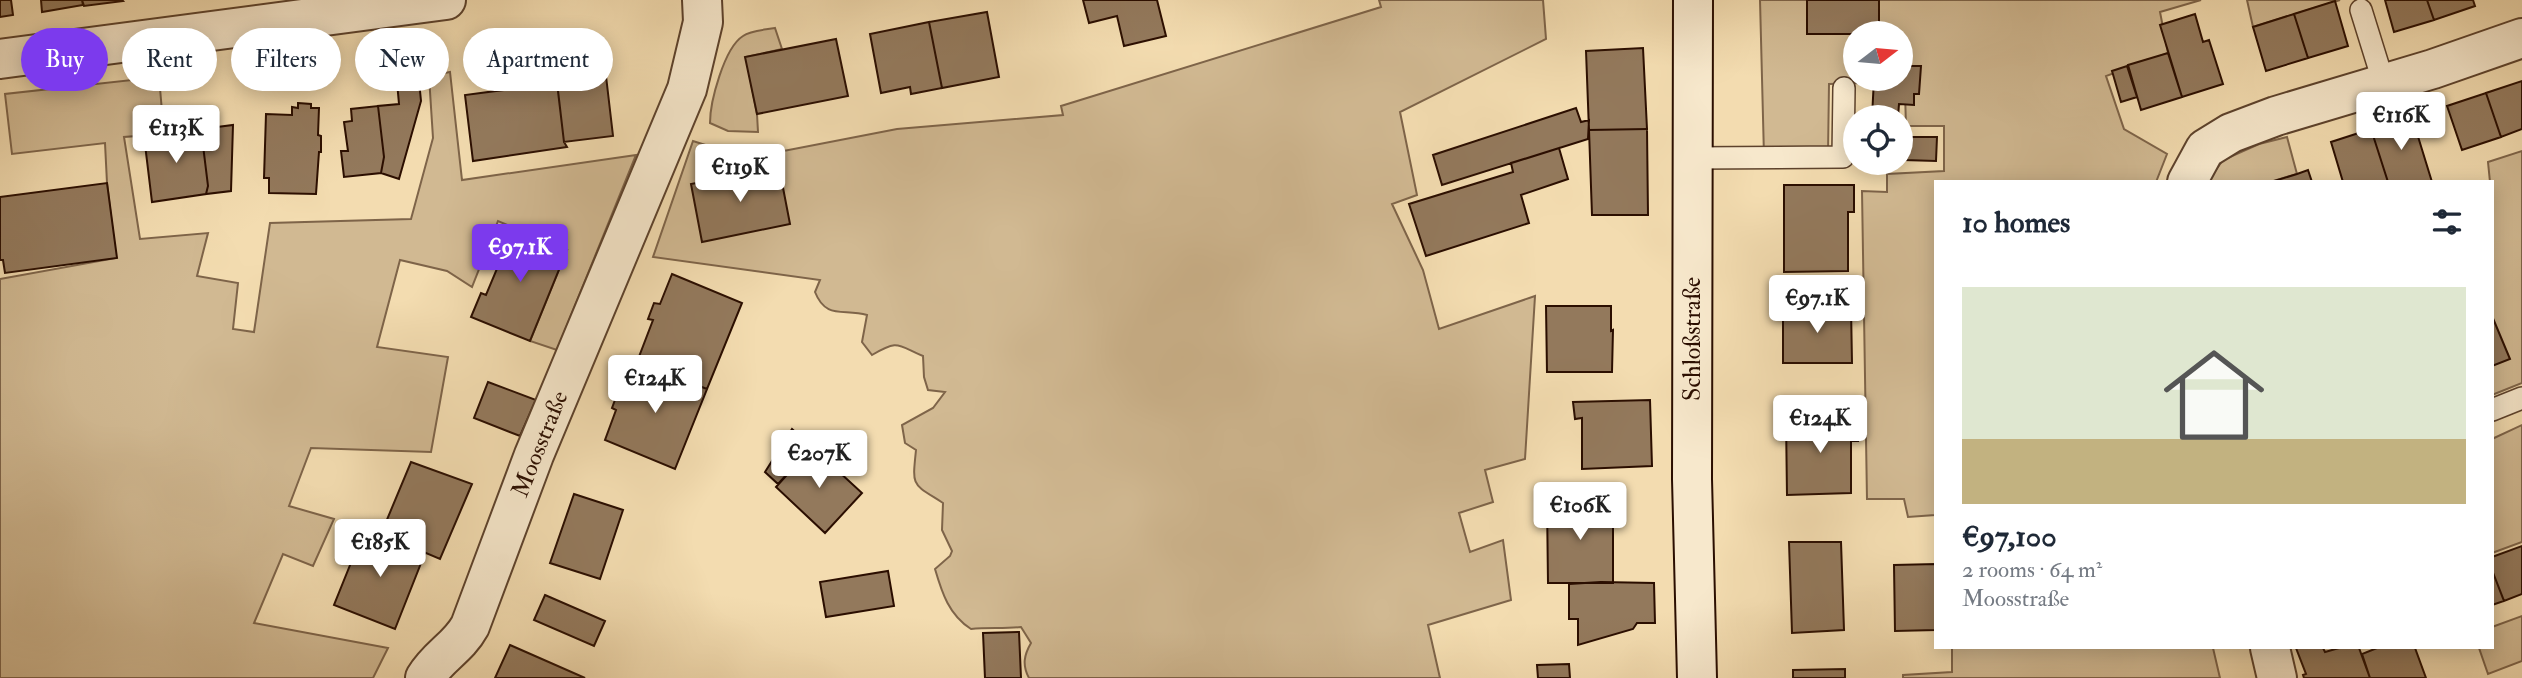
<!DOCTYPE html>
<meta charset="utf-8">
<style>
:root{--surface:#fff;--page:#f2f2f3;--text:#1f2937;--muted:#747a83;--accent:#7c3aed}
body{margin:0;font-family:"IM FELL Double Pica",serif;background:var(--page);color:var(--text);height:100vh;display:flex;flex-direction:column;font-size:26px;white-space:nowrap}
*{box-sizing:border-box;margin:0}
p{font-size:23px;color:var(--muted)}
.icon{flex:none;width:38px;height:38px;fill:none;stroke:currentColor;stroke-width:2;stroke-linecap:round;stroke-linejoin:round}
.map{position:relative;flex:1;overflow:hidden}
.details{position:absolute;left:1934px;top:180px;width:560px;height:469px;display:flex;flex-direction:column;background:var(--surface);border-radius:0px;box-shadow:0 4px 18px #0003}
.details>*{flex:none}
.hud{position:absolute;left:21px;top:28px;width:665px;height:63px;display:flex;gap:14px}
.needle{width:46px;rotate:74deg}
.buttons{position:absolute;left:1843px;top:21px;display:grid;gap:14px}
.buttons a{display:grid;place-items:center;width:70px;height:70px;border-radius:50%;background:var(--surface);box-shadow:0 4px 18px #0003;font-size:35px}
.price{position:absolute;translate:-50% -60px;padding:0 16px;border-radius:7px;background:#fff;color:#222;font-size:23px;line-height:46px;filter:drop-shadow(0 2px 4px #0008)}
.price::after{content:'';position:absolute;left:50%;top:42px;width:21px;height:16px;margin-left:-10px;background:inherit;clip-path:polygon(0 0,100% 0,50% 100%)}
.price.active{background:var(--accent);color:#fff}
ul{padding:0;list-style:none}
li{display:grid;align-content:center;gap:14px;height:371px;padding:0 28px}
li span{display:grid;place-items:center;height:217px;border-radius:0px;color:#555}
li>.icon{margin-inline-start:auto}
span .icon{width:126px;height:126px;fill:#fffc;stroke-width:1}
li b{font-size:30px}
h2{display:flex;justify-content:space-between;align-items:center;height:84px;padding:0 28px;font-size:30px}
.tag{padding:0 24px;border-radius:32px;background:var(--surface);box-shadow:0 4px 18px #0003;font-size:24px;line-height:63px}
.tag.active{background:var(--accent);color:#fff}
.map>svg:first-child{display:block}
.green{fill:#d1b992;stroke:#7e6449;stroke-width:2}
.building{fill:#93795c;stroke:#2b0e00;stroke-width:2}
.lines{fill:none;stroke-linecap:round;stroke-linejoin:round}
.lane-casing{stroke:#5d422c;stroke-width:24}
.street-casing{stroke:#5d422c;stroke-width:42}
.secondary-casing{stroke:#2b0e00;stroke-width:42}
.lane{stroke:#f7e8cc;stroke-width:21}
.street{stroke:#f7e8cc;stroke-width:38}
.secondary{stroke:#f7e8cc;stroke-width:38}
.labels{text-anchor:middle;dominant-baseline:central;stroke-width:7;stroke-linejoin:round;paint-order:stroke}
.street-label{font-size:24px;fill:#2b0e00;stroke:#f7e8cc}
</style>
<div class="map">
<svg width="2522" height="678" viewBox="0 0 2522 678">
<rect width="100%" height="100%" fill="#f3dcb0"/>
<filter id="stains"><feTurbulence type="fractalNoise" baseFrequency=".00286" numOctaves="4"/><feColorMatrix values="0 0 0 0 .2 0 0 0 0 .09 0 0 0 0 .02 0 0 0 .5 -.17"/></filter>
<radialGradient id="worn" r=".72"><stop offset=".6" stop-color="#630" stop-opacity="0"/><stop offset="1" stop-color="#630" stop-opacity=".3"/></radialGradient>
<path class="green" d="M1379 0H1543L1546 39 1400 112 1417 195 1392 204 1423 270 1439 329 1535 296 1525 459 1485 470 1493 502 1459 513 1470 552 1503 540 1511 600 1428 625 1440 678H1029C1022 665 1024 655 1031 643L1021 627C1004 629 988 627 971 629 949 615 942 593 935 569L950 556 952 551 942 530 943 503C912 483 912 488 916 450L905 443 902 425 933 408 945 392 928 390 924 377 923 356C897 345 899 339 872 355L862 342 867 315C844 308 826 320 815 292L820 280 653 257 693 141 718 149 768 154 897 129 1063 115 1061 106 1381 7Z
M1760 0H2201L2160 12 2168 53 2106 76 2124 129 2167 154 2156 182H1936L1935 515 1908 517 1904 499H1867L1862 191 1887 192V174L1944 171V126H1906L1904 59H1901L1900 33H1855V79H1864V83L1829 84 1828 155 1764 156Z
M2247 0H2340L2253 27Z
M775 28 782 49 746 57 757 114 758 132 728 131 710 123C710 102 724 48 743 36 751 30 765 30 775 28Z
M450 72 462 180 636 155 557 350 530 341 567 250 498 221 472 287 447 271 400 260 377 347 448 357 431 452 311 448 289 506 334 519 313 566 283 554 254 623 388 648 373 678H0V279L116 258 107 183 105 143 12 154 5 94 159 77 164 134 124 137 140 239 208 233 197 276 238 283 233 329 254 332 270 223 411 219 433 138 429 76Z
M2287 137 2297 174 2270 182H2207L2223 160 2259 144Z
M2522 151V383L2492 395V182H2490L2488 162Z
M2522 425V542L2492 553V439Z
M2522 616V661L2488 674 2479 648H2492V627Z
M1952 648H2213L2220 678H1903V675L1952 672Z"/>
<path class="building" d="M0 0H11L13 15 0 17Z
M41 0H82L83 5 42 12Z
M82 0H122L123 1 84 6Z
M1083 0H1157L1166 36 1124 46 1117 16 1089 23Z
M1807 0H1879V33H1855V37H1852V34H1807Z
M2385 0H2427L2434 20 2394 32Z
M2427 0H2473L2475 6 2434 20Z
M2335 1 2348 46 2308 58 2294 14Z
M987 12 999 77 942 88 929 22Z
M2195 14 2203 42 2209 40 2223 84 2182 97 2160 25Z
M2294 14 2308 58 2266 71 2253 27Z
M929 22 942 88 911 94 910 87 881 93 870 34Z
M836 39 848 96 757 114 745 57Z
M1643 48 1647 129 1589 130 1586 51Z
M2168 53 2182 97 2141 110 2128 65Z
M1900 66H1921L1919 94H1914V105L1899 104 1898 117H1872L1874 79H1900Z
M2127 66 2137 97 2121 102 2112 71Z
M606 76 613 136 564 142 557 82Z
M419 81 421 101 399 179 381 173 384 157 378 106 399 104 397 82Z
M2522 81V129L2501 137 2486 93Z
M557 83 564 142 567 147 473 161 465 95Z
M2486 93 2501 137 2462 150 2447 106Z
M298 103 311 104V108H319L318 135 321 136V152H319L316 194 269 193V178H264L266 114 292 115V107L298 108Z
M378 106 384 157 381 173 344 177 341 151H348L344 122 352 121 351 109Z
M1576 108 1581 122 1589 120 1588 139 1442 185 1433 155Z
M2412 117 2432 182H2388L2371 129Z
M233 125 231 191 206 194 208 186 201 129Z
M201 129 208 186 206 194 152 202 144 136Z
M1647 129 1648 215H1592L1589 130Z
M2371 129 2388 182H2343L2331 142Z
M1905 137H1937L1936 161 1904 160Z
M1559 148 1568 179 1521 195 1529 223 1426 256 1409 204 1513 172 1511 163Z
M779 167 790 224 702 242 691 184Z
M2308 170 2312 182H2271L2297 174Z
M107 183 117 258 5 273 3 260H0V197Z
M1784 185H1854V212H1848V271L1784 272Z
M508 226 567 250 530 341 471 317 481 293 486 295 504 252 498 250Z
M672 274 742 303 707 389 637 362 653 320 648 319 654 303 660 304Z
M1546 306H1611V331L1613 330 1612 372H1547Z
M1783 307H1851L1852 363H1783Z
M2492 316 2510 359 2492 366Z
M637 362 707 389 675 469 605 440 616 410 612 408 618 392 623 394Z
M488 382 536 400 520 436 474 418Z
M1650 400 1652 466 1582 469V418L1575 419 1573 402Z
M1858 417V441H1851V493L1787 495 1786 419Z
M792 429 812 447 778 484 765 472Z
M812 447 862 493 825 533 776 487Z
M411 462 472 484 440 559 381 534Z
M574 494 623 510 600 579 550 563Z
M1547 502H1613V583H1548Z
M365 528 425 553 395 629 334 605Z
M1789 542H1841L1844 630 1792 633Z
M2522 546V594L2504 601 2492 570V557Z
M1936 564V630L1895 631 1894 565Z
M2492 570 2504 601 2492 605Z
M888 571 894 606 826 617 820 582Z
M1601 582 1654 583 1655 623H1637L1633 629 1578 645V619H1569V584Z
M545 595 605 621 594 646 534 620Z
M1019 632 1021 678H985L983 633Z
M510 645 585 678H495Z
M2296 648H2323L2325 652 2339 648H2359L2370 678H2304L2303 675 2306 674Z
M2377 648H2415L2426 678H2370L2362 654Z
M1569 664 1570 678H1538L1537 665Z
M1845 669V678H1793V670Z"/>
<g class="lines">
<defs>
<path id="lane" d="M2361 10 2384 84
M1692 158 1843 157 1844 88
M2492 410 2522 398"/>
<path id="street" d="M0 59 446 0
M2187 182 2205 149 2231 133 2276 116 2433 69 2522 38
M2270 648 2277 678
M425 678C438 656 458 648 470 626L534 455 687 89 703 22 702 0"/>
<path id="secondary" d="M1693 0 1692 479 1697 678"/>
</defs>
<use href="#lane" class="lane-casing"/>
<use href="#street" class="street-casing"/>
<use href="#secondary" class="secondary-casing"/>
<use href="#lane" class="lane"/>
<use href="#street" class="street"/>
<use href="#secondary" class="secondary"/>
</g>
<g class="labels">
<g class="street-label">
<text transform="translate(1692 339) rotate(-90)">Schloßstraße</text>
<text transform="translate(540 444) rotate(-68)">Moosstraße</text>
</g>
</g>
<rect width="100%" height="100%" filter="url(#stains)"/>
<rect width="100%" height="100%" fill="url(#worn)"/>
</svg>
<div class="buttons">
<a><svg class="needle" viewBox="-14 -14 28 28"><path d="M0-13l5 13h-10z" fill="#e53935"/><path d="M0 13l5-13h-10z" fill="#747a83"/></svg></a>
<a><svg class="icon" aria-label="locate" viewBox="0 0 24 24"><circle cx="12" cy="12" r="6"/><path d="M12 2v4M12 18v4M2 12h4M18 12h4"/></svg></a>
</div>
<b class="price" style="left:2401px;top:152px">€116K</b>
<b class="price" style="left:176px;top:165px">€113K</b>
<b class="price" style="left:740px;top:204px">€119K</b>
<b class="price active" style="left:520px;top:284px">€97.1K</b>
<b class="price" style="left:1817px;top:335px">€97.1K</b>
<b class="price" style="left:655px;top:415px">€124K</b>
<b class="price" style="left:1820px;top:455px">€124K</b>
<b class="price" style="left:819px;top:490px">€207K</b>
<b class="price" style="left:1580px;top:542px">€106K</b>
<b class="price" style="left:380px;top:579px">€185K</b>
<div class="hud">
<a class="tag active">Buy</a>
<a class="tag">Rent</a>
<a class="tag">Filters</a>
<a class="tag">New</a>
<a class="tag">Apartment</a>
</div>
<section class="details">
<h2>10 homes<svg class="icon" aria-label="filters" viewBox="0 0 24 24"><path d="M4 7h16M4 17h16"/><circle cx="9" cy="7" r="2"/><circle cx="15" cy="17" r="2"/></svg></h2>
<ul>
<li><span style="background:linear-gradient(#dfe7d0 70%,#c2b280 0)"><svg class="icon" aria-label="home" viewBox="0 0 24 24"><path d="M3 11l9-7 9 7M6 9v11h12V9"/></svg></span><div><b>€97,100</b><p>2 rooms · 64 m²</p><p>Moosstraße</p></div></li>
</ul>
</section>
</div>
